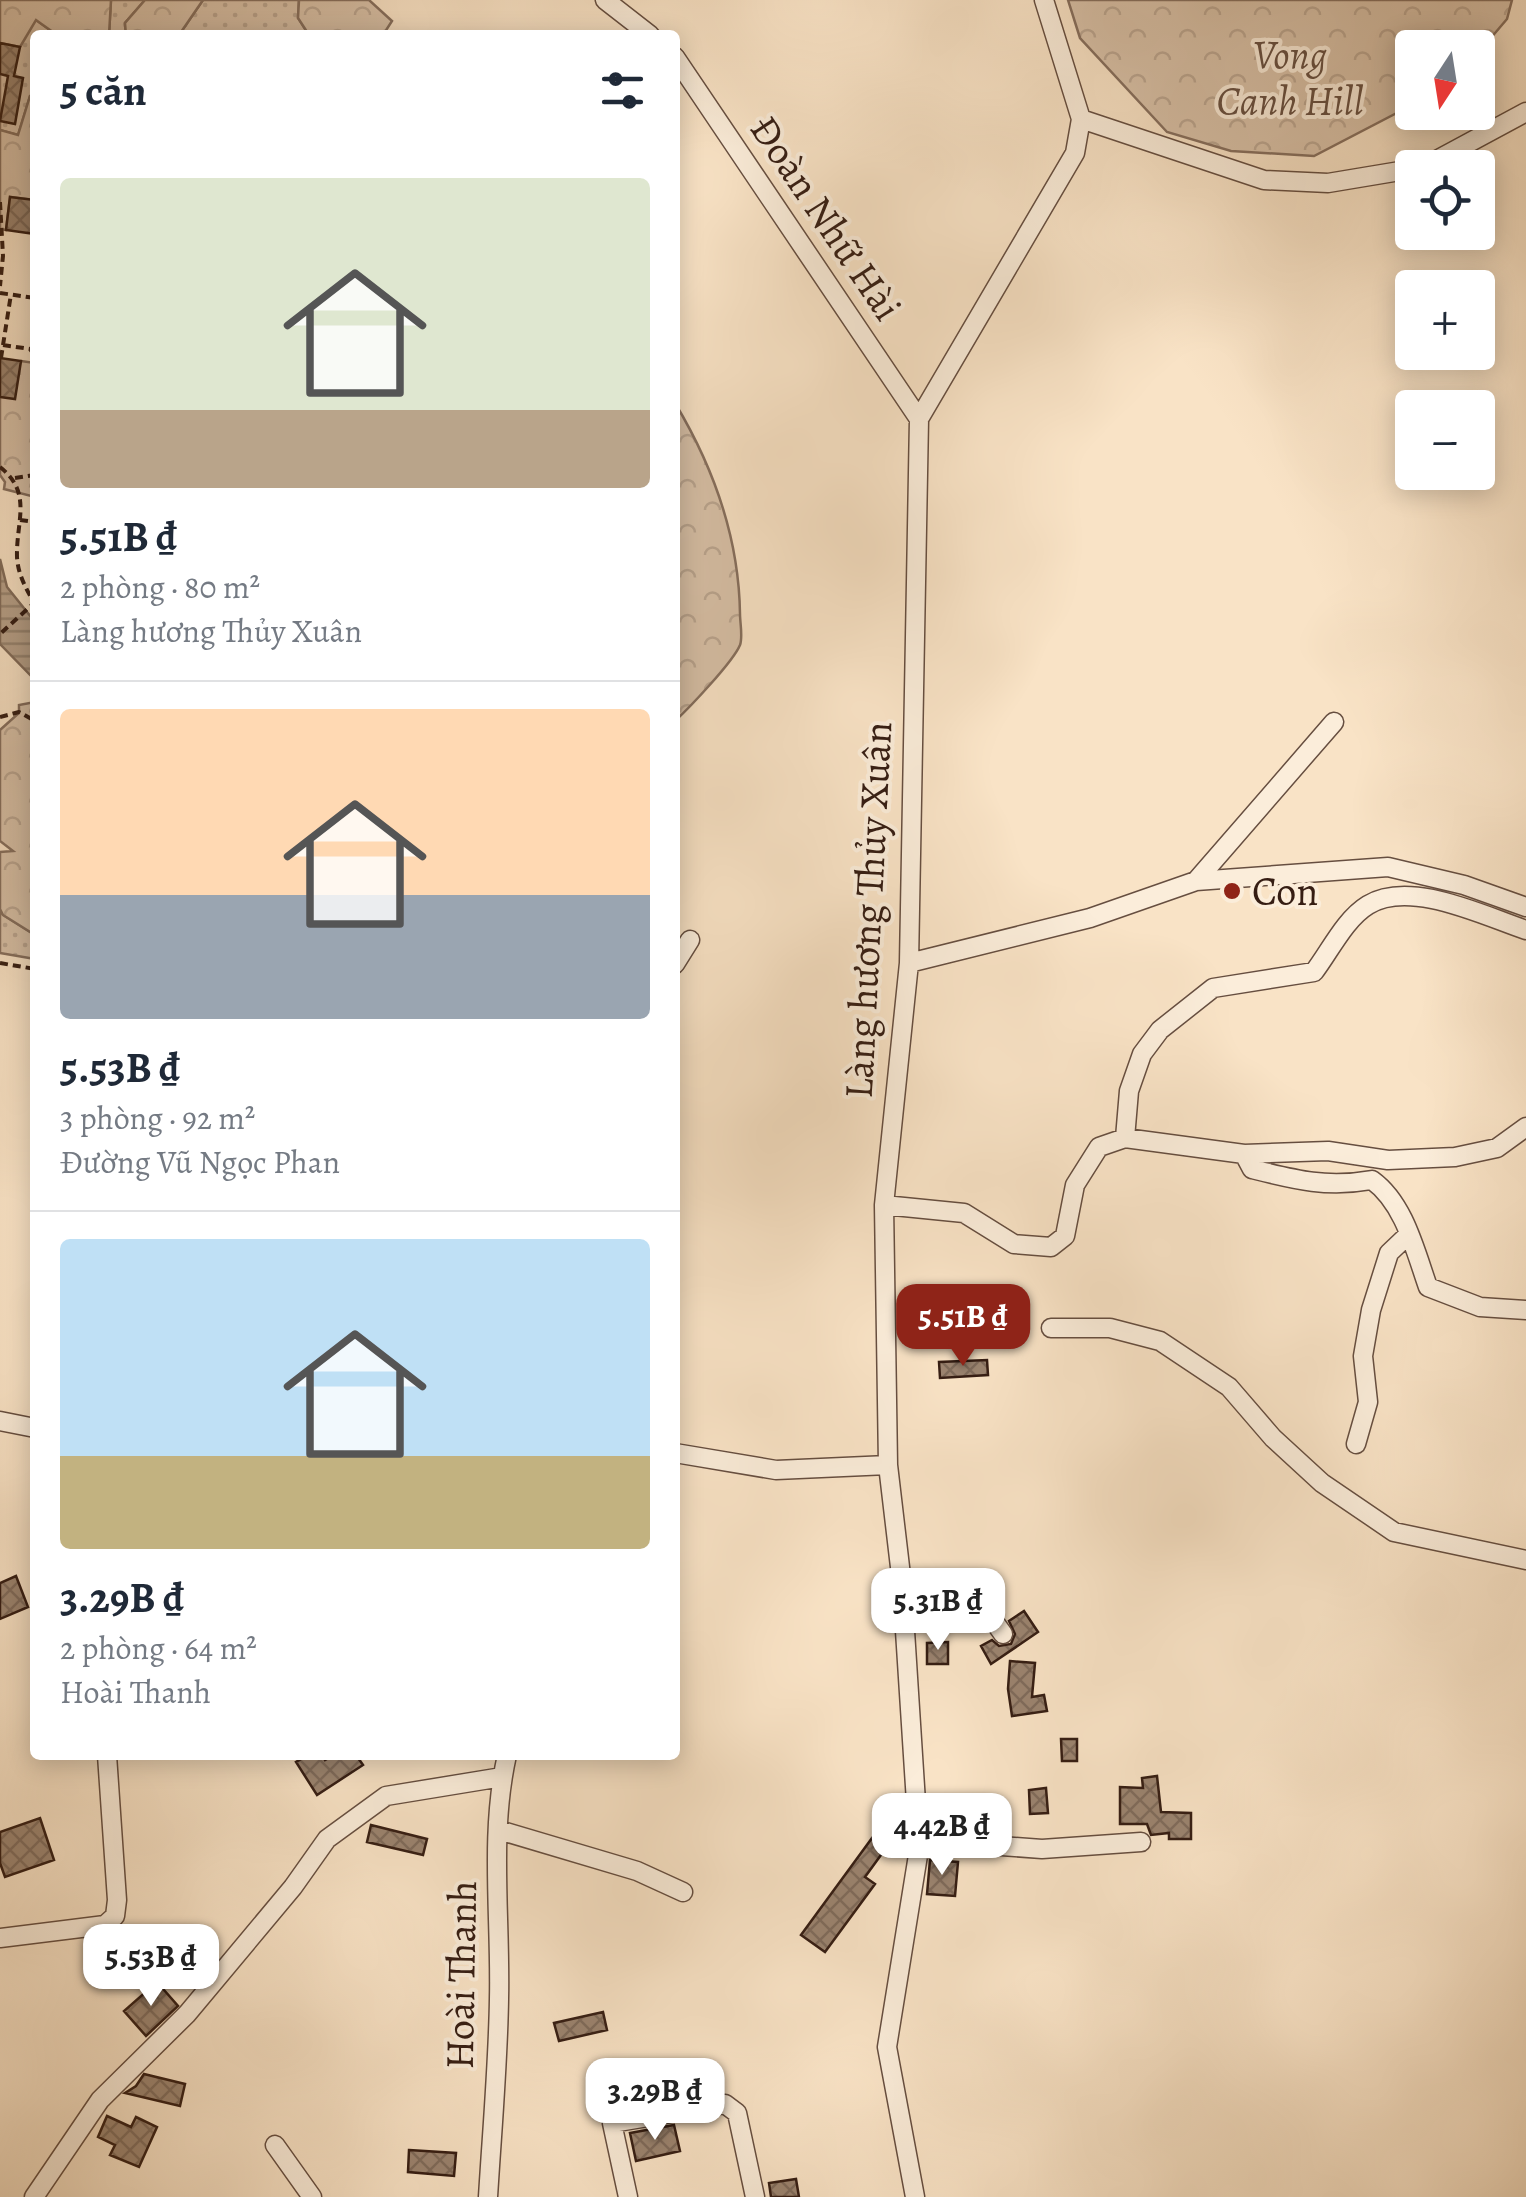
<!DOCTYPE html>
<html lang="vi">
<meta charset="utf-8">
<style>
:root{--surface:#fff;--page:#f2f2f3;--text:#1f2937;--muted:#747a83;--line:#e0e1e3;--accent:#8f2418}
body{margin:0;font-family:Alegreya,serif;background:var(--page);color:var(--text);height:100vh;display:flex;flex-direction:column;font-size:38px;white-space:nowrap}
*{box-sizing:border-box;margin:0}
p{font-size:32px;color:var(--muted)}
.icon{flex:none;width:55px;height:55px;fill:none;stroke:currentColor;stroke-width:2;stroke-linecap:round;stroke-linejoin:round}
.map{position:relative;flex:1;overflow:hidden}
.panel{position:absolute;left:30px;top:30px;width:650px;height:1730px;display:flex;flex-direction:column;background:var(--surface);border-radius:10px;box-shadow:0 5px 25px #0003}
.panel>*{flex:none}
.needle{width:65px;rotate:192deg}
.buttons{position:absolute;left:1395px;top:30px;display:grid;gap:20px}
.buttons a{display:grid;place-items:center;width:100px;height:100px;border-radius:10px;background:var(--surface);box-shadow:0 5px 25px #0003;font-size:50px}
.price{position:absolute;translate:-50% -85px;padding:0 22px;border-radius:20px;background:#fff;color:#222;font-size:32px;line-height:65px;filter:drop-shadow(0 2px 5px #0008)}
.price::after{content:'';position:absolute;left:50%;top:60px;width:30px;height:22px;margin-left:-15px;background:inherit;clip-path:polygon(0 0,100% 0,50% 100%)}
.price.active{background:var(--accent);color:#fff}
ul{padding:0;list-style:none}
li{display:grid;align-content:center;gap:20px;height:530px;padding:0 30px}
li+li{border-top:2px solid var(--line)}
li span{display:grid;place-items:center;height:310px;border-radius:10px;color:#555}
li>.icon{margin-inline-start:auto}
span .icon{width:180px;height:180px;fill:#fffc;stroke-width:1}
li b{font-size:42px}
h2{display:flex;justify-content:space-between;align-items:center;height:120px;padding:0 30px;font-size:42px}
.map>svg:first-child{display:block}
.grass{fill:url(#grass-dots);stroke:#866f5e;stroke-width:2.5}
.forest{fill:url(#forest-crowns);stroke:#866f5e;stroke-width:2.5}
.water{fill:url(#water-rules);stroke:#826c5a;stroke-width:2.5}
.building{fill:url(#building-cross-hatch);stroke:#351d13;stroke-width:2.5}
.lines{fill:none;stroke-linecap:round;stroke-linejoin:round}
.minor-casing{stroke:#664e40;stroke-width:21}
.path{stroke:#351d13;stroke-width:4;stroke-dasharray:8 5;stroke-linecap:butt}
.minor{stroke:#fbedda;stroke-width:18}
.poi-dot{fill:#8f2418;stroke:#fbedda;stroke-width:4}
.labels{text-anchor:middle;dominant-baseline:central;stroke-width:8;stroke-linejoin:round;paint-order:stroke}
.park-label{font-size:40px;font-style:italic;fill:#664e40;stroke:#fbedda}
.street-label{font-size:40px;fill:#351d13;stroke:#fbedda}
.poi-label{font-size:40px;fill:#351d13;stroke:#fbedda;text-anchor:start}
</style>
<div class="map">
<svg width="1526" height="2197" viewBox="0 0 1526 2197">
<defs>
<pattern id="grass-dots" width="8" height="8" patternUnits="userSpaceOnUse" patternTransform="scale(2.5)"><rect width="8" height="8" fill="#d8c1a8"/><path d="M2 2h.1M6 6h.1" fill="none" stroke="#baa590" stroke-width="1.8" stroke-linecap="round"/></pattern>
<pattern id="forest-crowns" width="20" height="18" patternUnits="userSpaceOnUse" patternTransform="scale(2.5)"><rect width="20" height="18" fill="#d8c1a8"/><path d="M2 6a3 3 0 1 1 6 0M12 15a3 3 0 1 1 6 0" fill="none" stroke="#baa590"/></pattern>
<pattern id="water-rules" width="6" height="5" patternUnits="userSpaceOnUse" patternTransform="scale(2.5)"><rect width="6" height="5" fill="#b6a089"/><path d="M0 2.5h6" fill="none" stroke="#95826f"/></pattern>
<pattern id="building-cross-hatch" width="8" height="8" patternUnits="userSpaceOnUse" patternTransform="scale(2.5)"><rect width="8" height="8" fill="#9b8470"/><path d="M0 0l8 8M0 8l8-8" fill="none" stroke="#7f6b5b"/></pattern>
</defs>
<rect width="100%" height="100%" fill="#f9e3c6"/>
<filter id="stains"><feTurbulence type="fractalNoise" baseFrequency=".002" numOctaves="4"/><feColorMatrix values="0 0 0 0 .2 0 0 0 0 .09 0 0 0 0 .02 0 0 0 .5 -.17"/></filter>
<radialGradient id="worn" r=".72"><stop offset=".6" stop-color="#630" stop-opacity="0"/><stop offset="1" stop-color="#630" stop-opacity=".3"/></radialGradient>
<path class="grass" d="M111 0H145L125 23 126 35H109Z
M203 0H299L298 18 309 35H179Z
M36 20 57 35H35V93L30 96 18 135 0 130V43Z
M0 909 3 915 35 935V959L0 953Z"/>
<path class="forest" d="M0 0H111L109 35H57L36 20 20 47 0 43Z
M145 0H203L179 35H126L125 23Z
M299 0H369L392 21 383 35H309L298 18Z
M1068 0H1512L1507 19 1478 53V48H1412V105L1314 156 1231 151 1167 132 1080 38Z
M35 93V200L10 197 6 230 0 229V130L18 135 30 96Z
M21 361 35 363V497L4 489 5 482 0 475V397Z
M675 403C714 468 739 538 740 614 740 623 743 637 740 645 733 662 689 708 675 721Z
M35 702V935L3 915 0 909V852L13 851 0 841V730L19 713V705Z"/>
<path class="water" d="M0 559 7 587 35 622V680L0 644Z"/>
<path class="building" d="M0 43 20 47 14 76 23 78 15 124 0 121 8 76 0 74Z
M10 197 35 200V234L6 230Z
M0 358 21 361 15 399 0 397Z
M987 1360 988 1375 940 1378 939 1362Z
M16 1576 28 1607 0 1619V1583Z
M1024 1611 1038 1632 991 1664 981 1646 992 1640 999 1646 1011 1644 1015 1634 1009 1621Z
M948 1642V1664H927V1643Z
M1010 1661 1035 1663 1032 1697 1044 1695 1047 1711 1012 1716 1008 1689Z
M1061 1739H1077V1761H1062Z
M308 1755H322L325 1760 334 1755H356L363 1765 317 1795 296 1762Z
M1157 1776 1161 1812 1191 1813V1839H1169V1833L1151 1835 1147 1824H1120V1787L1143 1788 1142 1778Z
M1046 1788 1048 1813 1030 1814 1029 1790Z
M40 1818 54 1860 5 1877 0 1863V1832Z
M371 1825 427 1839 423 1855 367 1842Z
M872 1838 886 1848 865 1877 875 1884 825 1952 801 1935Z
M930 1860 958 1862 955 1896 927 1894Z
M157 1982 178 2006 146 2036 124 2011Z
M603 2012 607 2030 559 2041 554 2023Z
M144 2074 185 2084 180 2106 125 2093 136 2086Z
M107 2116 131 2127 136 2117 157 2127 139 2167 110 2155 115 2145 98 2137Z
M674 2125 680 2151 636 2161 630 2133Z
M409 2150 456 2153 454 2176 408 2172Z
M796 2179 799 2197H771L769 2183Z"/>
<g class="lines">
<defs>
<path id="minor" d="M605 0 650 35
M675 57 919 419
M1081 119 1264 180 1328 183 1412 169
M1422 168 1526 112
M1196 881 1334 722
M909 963 1090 918 1196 881 1388 867 1464 885 1526 907
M675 964 690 940
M1125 1138 1129 1091 1142 1054 1160 1030 1213 988 1314 972C1330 951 1345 919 1368 905 1410 879 1484 916 1526 930
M1244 1154 1252 1169C1296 1180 1327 1188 1372 1180 1404 1203 1415 1250 1428 1287L1480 1307 1526 1310
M884 1205 964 1213 1014 1244 1051 1247 1065 1236 1075 1185 1099 1147 1125 1138 1244 1154 1328 1151 1388 1160 1455 1157 1497 1148 1526 1127
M1051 1328H1110L1160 1341 1229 1387 1273 1438 1322 1483 1394 1532 1526 1560
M0 1421 35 1428
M1356 1444 1368 1402 1363 1356 1371 1310 1389 1253 1409 1234
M675 1453 776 1470 888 1465
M902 1584 947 1588 976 1596 1003 1634
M499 1830 637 1871 683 1892
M919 1849 960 1843 1042 1849 1141 1842
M0 1938 105 1925 115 1916 117 1900 107 1755
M275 2145 312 2197
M34 2197 100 2100 187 2014 293 1887 327 1839 386 1796 502 1777
M488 2197C492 2131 498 2065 499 1999 501 1918 489 1835 507 1755
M628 2197 612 2123 725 2104 737 2113 755 2197
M915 2197 887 2047 919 1849 902 1584 888 1465 884 1205 909 963 919 419 1075 153 1081 119 1044 0"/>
</defs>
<use href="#minor" class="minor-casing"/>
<path class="path" d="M0 202 3 256 0 286
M0 293 35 298
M3 345 30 349 35 356
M1 358 11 294
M0 467C33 493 16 521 17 557 18 575 26 588 34 603L0 634
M15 478 35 475
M20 520 35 522
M0 717 19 712 35 721
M0 963 35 969"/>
<use href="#minor" class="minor"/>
</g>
<circle class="poi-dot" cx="1232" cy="891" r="10"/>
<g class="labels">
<g class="park-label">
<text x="1290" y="55">Vong<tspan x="1290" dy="46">Canh Hill</tspan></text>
</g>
<g class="street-label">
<text transform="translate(826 218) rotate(56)">Đoàn Nhữ Hài</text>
<text transform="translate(868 910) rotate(-87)">Làng hương Thủy Xuân</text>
<text transform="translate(461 1975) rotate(-89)">Hoài Thanh</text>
</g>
<g class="poi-label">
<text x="1252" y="891">Con</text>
</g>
</g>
<rect width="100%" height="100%" filter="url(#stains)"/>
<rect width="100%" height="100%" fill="url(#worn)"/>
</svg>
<div class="buttons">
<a><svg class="needle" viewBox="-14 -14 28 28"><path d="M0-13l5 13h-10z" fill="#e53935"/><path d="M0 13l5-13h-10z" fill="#747a83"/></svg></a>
<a><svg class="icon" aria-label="locate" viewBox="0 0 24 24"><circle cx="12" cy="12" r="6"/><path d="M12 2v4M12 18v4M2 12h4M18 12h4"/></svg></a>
<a>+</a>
<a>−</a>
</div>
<b class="price active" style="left:963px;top:1369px">5.51B ₫</b>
<b class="price" style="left:938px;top:1653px">5.31B ₫</b>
<b class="price" style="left:942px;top:1878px">4.42B ₫</b>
<b class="price" style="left:151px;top:2009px">5.53B ₫</b>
<b class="price" style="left:655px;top:2143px">3.29B ₫</b>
<section class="panel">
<h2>5 căn<svg class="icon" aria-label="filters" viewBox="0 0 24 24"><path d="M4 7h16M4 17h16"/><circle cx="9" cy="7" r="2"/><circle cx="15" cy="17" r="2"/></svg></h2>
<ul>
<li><span style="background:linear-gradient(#dfe7d0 75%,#b9a48a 0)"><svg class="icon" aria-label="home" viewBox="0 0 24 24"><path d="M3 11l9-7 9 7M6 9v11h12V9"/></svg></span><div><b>5.51B ₫</b><p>2 phòng · 80 m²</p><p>Làng hương Thủy Xuân</p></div></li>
<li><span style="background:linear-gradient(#ffd9b3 60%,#9aa5b1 0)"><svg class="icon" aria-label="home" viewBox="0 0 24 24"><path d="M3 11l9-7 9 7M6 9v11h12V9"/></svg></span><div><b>5.53B ₫</b><p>3 phòng · 92 m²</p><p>Đường Vũ Ngọc Phan</p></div></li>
<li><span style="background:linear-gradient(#bfe0f5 70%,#c2b280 0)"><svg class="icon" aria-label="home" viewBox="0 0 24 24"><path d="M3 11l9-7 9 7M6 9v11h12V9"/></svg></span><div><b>3.29B ₫</b><p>2 phòng · 64 m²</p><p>Hoài Thanh</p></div></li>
</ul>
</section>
</div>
